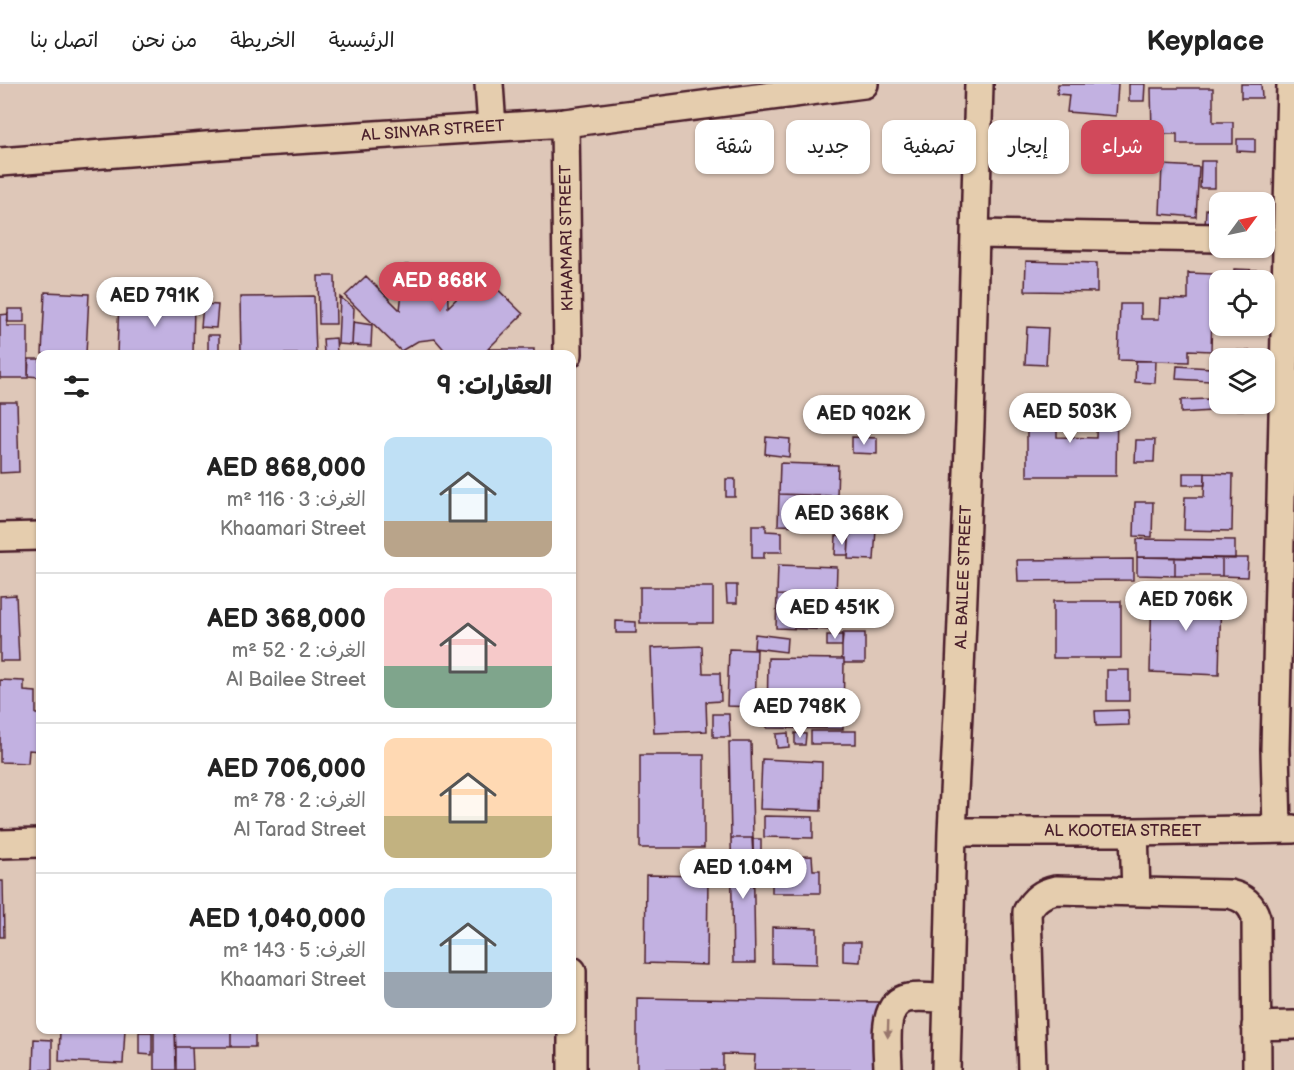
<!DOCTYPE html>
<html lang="ar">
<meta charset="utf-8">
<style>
:root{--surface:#fff;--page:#f6f6f6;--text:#222;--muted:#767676;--line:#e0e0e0;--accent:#d1495b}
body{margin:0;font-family:"Balsamiq Sans","Playpen Sans Arabic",sans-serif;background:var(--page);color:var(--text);direction:rtl;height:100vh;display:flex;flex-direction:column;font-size:22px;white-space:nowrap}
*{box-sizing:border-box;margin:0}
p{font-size:20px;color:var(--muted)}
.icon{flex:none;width:33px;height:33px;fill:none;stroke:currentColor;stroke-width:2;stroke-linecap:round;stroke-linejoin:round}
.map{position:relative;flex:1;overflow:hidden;direction:ltr}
.side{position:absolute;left:36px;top:266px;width:540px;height:684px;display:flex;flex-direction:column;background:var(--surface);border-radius:12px;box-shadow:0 2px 4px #0004;direction:rtl}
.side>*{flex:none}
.banner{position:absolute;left:594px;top:36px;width:570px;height:54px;direction:rtl;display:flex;gap:12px}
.needle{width:39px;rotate:57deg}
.tools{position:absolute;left:1209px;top:108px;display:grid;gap:12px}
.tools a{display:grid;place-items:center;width:66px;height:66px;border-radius:12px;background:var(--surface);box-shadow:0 2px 4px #0004;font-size:30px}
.price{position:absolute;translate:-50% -51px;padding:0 14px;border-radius:21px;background:#fff;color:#222;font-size:20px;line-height:39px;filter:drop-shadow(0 2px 3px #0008)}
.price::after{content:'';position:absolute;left:50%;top:36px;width:18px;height:14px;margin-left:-9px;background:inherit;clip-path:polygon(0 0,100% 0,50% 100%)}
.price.on{background:var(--accent);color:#fff}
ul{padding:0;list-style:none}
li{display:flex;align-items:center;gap:18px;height:150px;padding:0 24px}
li+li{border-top:2px solid var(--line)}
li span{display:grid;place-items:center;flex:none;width:168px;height:120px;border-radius:12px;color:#555}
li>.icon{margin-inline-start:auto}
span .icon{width:72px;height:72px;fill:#fffc;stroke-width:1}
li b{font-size:26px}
h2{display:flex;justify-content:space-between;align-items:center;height:72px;padding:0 24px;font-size:26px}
.chip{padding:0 21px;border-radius:12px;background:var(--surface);box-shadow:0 2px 4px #0004;font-size:21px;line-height:54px}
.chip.on{background:var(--accent);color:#fff}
header{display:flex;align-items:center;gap:36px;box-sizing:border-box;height:84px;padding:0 30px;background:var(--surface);border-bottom:2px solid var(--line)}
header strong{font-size:28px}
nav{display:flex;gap:33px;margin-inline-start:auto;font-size:21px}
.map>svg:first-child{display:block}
.building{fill:#c2b1e1;stroke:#4a1f2b;stroke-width:1.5}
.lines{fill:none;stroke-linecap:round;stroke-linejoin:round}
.minor-casing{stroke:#4a1f2b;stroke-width:32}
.minor{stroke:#e5cdae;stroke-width:27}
.oneway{fill:#98766c}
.labels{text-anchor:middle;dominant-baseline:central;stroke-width:4.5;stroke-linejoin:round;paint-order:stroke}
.street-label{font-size:16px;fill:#4a1f2b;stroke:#e5cdae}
</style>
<header>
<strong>Keyplace</strong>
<nav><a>الرئيسية</a><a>الخريطة</a><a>من نحن</a><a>اتصل بنا</a></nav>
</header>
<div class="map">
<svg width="1294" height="986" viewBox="0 0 1294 986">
<rect width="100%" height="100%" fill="#dec7b8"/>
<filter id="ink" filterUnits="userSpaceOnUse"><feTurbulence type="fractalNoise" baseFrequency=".0167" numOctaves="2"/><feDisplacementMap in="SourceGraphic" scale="12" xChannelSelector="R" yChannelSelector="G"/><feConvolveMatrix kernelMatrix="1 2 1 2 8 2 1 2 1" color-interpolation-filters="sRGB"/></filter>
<g filter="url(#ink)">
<path class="building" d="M1058 0H1118L1116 32 1067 28 1069 11 1057 10Z
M1129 0H1145L1144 17H1129Z
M1241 0H1261L1262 14H1241Z
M1151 4H1213V38H1233V60H1177V50H1152Z
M1237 55H1255V68L1237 67Z
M1201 77H1215V104H1200Z
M1162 81 1199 83 1196 133 1160 130Z
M1206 125H1220V144L1205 143Z
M1026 177 1097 179V208L1025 207Z
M405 181 447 182 448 223 482 190 523 230 488 265H534V270H448L435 255 418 257 401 267 345 212 366 192 400 226Z
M1234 185 1258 186 1257 196H1234Z
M1188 189 1213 190 1211 267 1189 266V278L1118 276 1120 220H1141V235H1159L1160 215 1188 216Z
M318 192H335L336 240H319Z
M45 208 89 210 86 270H42Z
M314 212 316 270H241L240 213Z
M340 213 354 224 352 261 338 260Z
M119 215 147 216V224L169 225V218L194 219 193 270H117Z
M203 220 218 221 216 244 201 243Z
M8 225H24V238H8Z
M8 230 7 242H28V294H0V231Z
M353 238 372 241 371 262 352 261Z
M1027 243 1048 244 1046 281 1025 280Z
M208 251H219V270H208Z
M336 254 337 270H324L323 255Z
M1226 266 1256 267V274H1226Z
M29 275H40V293L28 292Z
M1211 275H1220V297H1210Z
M1136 277H1156L1155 299 1135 298Z
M1177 282 1211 284 1210 297 1176 295Z
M1216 297H1220V320H1255L1254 326 1215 325Z
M1210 315 1211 327 1181 329V316Z
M1027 317H1057V353L1096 354 1097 319 1117 320 1116 392H1027Z
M0 318H17L19 388 0 389Z
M766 353 790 355 789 373 765 370Z
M852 353 877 354V370L852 369Z
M1136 356H1155L1154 378H1135Z
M780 379 838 381 837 412 779 410Z
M1183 389H1205V401H1183Z
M1205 389 1233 390 1232 447 1184 446 1185 413H1204Z
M726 395H735V413H726Z
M779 410 837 412 836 443 778 441Z
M1135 418H1153L1152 453 1134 452Z
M752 441H766V447L782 448V468H764V474H752Z
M850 443 876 445 874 476 848 475Z
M836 452 849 453 848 471H835Z
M1137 455 1235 456V475L1137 473Z
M1137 473H1175V492L1137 491Z
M1175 473 1222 474V492H1175Z
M1222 474H1248L1247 493 1222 492Z
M1133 475V496L1018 497 1017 476Z
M778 481 837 483 836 513 777 511Z
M726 501H737V519H727Z
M640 503H713V539H640Z
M1152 505 1221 508 1219 591 1150 588Z
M16 511 19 577H0V512Z
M777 511 836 513 835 546 776 544Z
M1053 517H1121V574H1053Z
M616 537 636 538V549H616Z
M37 539H40V577H38Z
M842 549H865V579H844V575H842Z
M755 550 787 554 786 568 754 564Z
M827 551H843L842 562H827Z
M702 562 703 589H720L721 617 706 618 707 647 654 649 651 564Z
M729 565 757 566 755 623 727 622Z
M768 574 844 575 843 645 767 644Z
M1107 586H1129V617H1107Z
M0 596 24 597V607L36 608V630H40V667L29 666 28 679 0 678Z
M756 611H767L766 624 755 623Z
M1128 626 1129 641 1096 642 1095 627Z
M713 630H729L730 653H713Z
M811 647H856V660H811Z
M788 649 789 663 777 664 776 650Z
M795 649 806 650 805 661H795Z
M729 658H751L753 754H731Z
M640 671H704V764H640Z
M762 675 822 678 821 727 760 725Z
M764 732 813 733V754L764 753Z
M731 754H753L755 879H733Z
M752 755H761V771H753Z
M812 772 813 786H820V809H772V773Z
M646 791 708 792 707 881 645 879Z
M0 797H3L4 853H0Z
M772 843 817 844V880L772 879Z
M843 858H861L860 878 843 877Z
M637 914 879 918 878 986H754L755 971 723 970V986H637Z
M60 945H125L123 980 59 977Z
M154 945H175L176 986H154Z
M175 945H231V963H176Z
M231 945H255V963H231Z
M139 948H152V971L139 970Z
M34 955 52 956V986H33Z
M176 963H192L193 986H176Z"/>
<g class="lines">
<defs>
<path id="minor" d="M489 0 492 43
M565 39 568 270
M0 78 232 60 565 39 864 0
M975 150 1220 154
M0 453 40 452
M1277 745 1275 665 1291 0
M952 748H1134L1293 745
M1134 748 1136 808
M0 760 40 759
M572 887V986
M1256 942 1294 941
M888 986C888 964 880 919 908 914 921 912 935 914 947 915
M946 986 952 748 959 610 970 340 979 0
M1032 986 1027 828C1034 815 1042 809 1056 806L1229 810C1243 813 1252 820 1256 834L1257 986"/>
</defs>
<use href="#minor" class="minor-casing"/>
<use href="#minor" class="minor"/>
</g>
<defs><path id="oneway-solid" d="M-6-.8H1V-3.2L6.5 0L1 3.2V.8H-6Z" transform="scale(1.5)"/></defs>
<use class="oneway" href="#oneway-solid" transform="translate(888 945) rotate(92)"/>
</g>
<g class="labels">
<g class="street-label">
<text transform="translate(433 47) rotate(-4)">AL SINYAR STREET</text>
<text transform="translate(567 154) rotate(-91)">KHAAMARI STREET</text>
<text transform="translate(964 493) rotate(-88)">AL BAILEE STREET</text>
<text x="1123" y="747">AL KOOTEIA STREET</text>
</g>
</g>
</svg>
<div class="tools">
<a><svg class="needle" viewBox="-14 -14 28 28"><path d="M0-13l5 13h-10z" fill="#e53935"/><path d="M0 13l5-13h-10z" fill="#767676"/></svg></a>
<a><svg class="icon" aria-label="locate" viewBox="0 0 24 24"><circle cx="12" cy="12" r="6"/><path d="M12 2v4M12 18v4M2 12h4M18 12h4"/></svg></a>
<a><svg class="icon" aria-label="layers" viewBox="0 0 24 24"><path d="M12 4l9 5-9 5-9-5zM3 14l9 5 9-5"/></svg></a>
</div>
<b class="price on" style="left:440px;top:229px">AED 868K</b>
<b class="price" style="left:155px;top:244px">AED 791K</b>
<b class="price" style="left:1070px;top:360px">AED 503K</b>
<b class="price" style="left:864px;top:362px">AED 902K</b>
<b class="price" style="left:842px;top:462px">AED 368K</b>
<b class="price" style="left:1186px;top:548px">AED 706K</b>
<b class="price" style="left:835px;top:556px">AED 451K</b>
<b class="price" style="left:800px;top:655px">AED 798K</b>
<b class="price" style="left:743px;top:816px">AED 1.04M</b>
<div class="banner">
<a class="chip on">شراء</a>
<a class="chip">إيجار</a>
<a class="chip">تصفية</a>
<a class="chip">جديد</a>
<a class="chip">شقة</a>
</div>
<section class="side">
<h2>العقارات: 9<svg class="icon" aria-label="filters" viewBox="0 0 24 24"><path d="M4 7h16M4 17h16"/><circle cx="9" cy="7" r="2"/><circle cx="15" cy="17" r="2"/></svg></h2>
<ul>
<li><span style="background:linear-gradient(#bfe0f5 70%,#b9a48a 0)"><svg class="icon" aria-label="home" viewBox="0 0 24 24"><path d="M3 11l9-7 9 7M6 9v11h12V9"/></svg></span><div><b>AED 868,000</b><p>الغرف: 3 · 116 m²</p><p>Khaamari Street</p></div></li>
<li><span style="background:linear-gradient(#f6c9c9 65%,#7fa58c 0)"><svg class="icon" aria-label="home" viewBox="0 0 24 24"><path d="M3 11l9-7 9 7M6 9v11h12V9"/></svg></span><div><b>AED 368,000</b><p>الغرف: 2 · 52 m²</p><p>Al Bailee Street</p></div></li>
<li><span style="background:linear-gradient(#ffd9b3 65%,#c2b280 0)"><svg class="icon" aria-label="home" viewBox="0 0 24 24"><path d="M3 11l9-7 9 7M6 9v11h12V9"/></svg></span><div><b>AED 706,000</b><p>الغرف: 2 · 78 m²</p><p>Al Tarad Street</p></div></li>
<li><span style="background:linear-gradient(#bfe0f5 70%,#9aa5b1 0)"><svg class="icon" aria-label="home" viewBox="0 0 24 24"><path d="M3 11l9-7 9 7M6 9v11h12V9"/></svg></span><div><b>AED 1,040,000</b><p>الغرف: 5 · 143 m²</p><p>Khaamari Street</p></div></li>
</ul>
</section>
</div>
